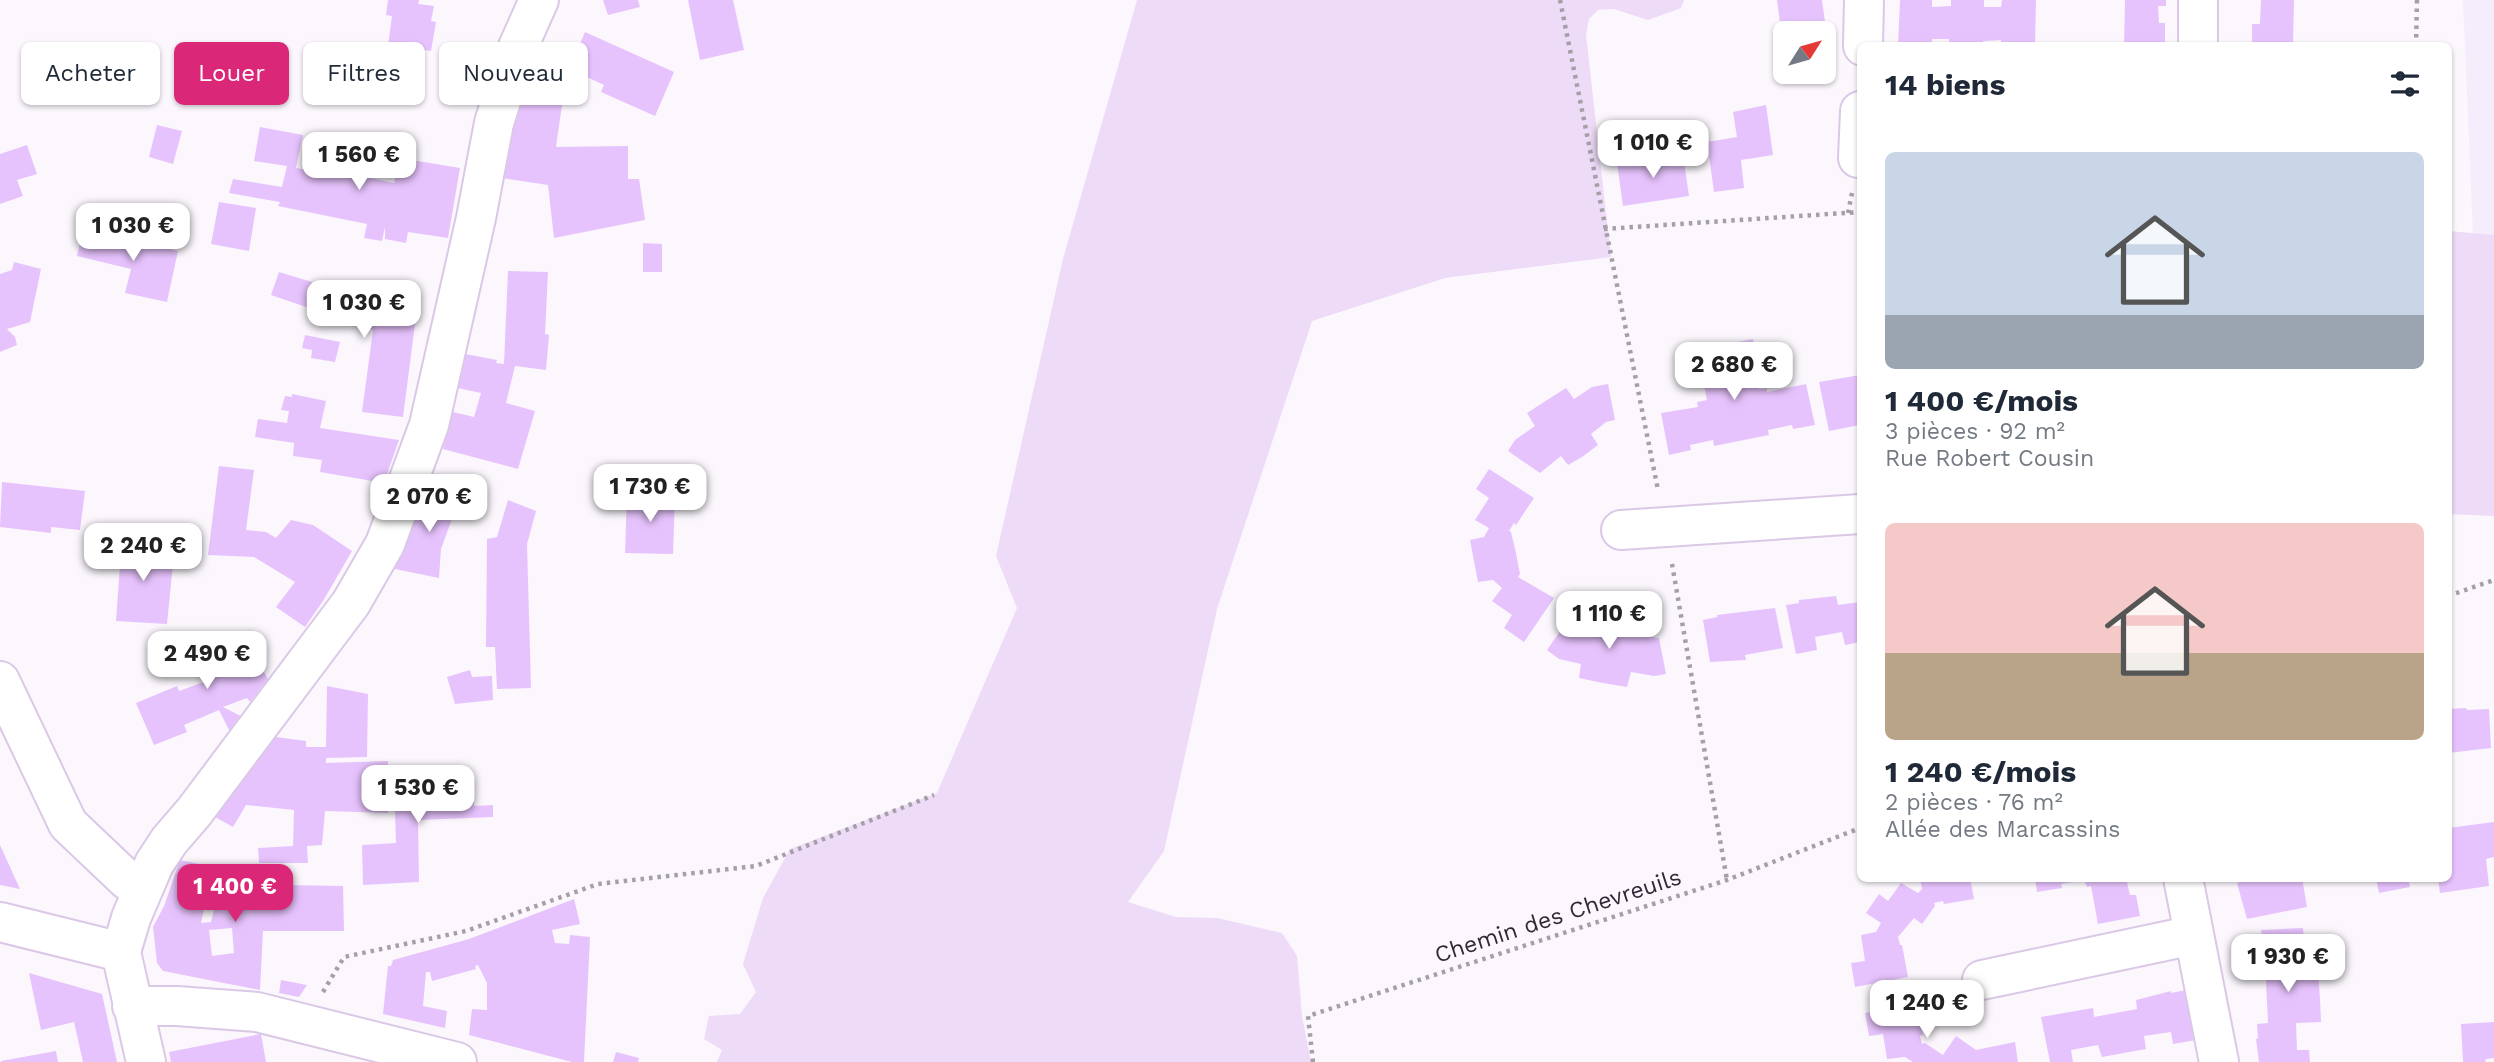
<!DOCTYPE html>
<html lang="fr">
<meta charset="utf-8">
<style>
:root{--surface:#fff;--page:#f6f6f7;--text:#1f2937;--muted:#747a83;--accent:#db2777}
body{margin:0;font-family:"Work Sans",sans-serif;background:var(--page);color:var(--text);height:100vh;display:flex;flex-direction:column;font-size:26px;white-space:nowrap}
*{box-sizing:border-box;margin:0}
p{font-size:23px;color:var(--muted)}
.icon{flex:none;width:38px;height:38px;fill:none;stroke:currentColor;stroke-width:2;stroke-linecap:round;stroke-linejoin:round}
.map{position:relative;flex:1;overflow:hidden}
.panel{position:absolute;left:1857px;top:42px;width:595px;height:840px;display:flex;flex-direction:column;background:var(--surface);border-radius:10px;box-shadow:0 2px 5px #0004}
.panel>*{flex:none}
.hud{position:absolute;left:21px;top:42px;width:665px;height:63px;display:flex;gap:14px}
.needle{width:46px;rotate:53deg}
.tools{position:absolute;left:1773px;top:21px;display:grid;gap:14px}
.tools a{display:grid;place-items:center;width:63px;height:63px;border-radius:10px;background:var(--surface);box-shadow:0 2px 5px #0004;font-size:35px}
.price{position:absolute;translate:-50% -60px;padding:0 16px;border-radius:14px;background:#fff;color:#222;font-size:23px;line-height:46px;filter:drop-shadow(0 2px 4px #0008)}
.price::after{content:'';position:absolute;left:50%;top:42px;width:21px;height:16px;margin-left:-10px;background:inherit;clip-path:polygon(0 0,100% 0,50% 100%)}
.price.selected{background:var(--accent);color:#fff}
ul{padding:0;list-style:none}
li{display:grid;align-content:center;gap:14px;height:371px;padding:0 28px}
li span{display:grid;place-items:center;height:217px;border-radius:10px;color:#555}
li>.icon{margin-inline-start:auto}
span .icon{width:126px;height:126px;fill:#fffc;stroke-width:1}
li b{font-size:30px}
h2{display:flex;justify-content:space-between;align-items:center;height:84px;padding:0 28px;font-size:30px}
.pill{padding:0 24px;border-radius:10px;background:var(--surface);box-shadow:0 2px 5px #0004;font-size:24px;line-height:63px}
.pill.selected{background:var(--accent);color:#fff}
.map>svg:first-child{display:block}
.built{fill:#f5ecfc}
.green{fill:#eddbf8}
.building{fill:#e7c3fd;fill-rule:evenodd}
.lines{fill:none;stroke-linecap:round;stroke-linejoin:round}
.minor-casing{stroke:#dbc8e7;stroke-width:42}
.path{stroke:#a5a0a8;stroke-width:4.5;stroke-dasharray:3.5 5;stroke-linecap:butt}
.minor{stroke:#fff;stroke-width:38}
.labels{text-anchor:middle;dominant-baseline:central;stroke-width:5;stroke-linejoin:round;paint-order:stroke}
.street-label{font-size:23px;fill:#302834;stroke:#fbf7fd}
</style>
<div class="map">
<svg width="2494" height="1062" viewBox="0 0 2494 1062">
<rect width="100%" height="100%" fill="#fbf7fd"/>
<path class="built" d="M2463 0H2494V235L2473 233Z"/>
<path class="green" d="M1137 0H1684L1681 8 1648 20 1614 9 1598 10 1589 19 1586 35 1611 257 1445 278 1312 321 1217 609 1164 851 1128 902 1176 917 1217 918 1282 933 1297 956 1302 1016 1311 1062H717L722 1050 704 1039 709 1016 740 1014 756 992 743 964 763 898 790 849 937 793 1017 608 996 556 1063 259Z
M2448 231 2494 235V516L2448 514Z"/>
<path class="building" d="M388 0H419L418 4 434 6 431 21 436 22 431 51 388 45 392 16 386 15Z
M603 0H638L640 7 608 15Z
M688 0H733L744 50 700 60Z
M1777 0H1822L1831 65 1824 66V33H1785L1783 46Z
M1900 0H1932V7L1951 6V0H1984V7H2001L2002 0H2036L2035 46H2001V40L1983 41V46H1949V39H1932V46H1898Z
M2125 0H2166V6H2158L2159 23H2165V46H2124Z
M2261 0H2294L2293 46H2252V24H2260Z
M585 32 674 72 655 116 601 92 604 85 569 69Z
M530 76 564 91 556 147 628 146V179H639L645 220 554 238 548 185 502 178 513 129Z
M1766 105 1773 155 1741 160 1744 188 1714 192 1707 142 1737 137 1733 112Z
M157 125 182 131 173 164 149 157Z
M260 127 303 135 296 168 346 177 347 173 394 183 399 158 460 168 448 238 408 232 406 243 385 239V227L382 241 364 238 367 224 278 206 280 202 229 193 233 179 282 187 287 166 254 161Z
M27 145 37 174 17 180 23 196 0 204V154Z
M1683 154 1689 196 1623 206 1617 163Z
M219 202 256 208 249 251 211 244Z
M83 229 178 251 167 302 125 293 131 269 77 256Z
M643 243 662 244V272H643Z
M14 262 41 269 30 322 7 329 15 337 17 345 0 352V274L12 270Z
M508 271 548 272 545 334 549 335 546 370 515 366 506 403 535 411 518 469 443 449 453 412 474 417 481 393 458 388 465 354 497 360 496 363 504 364Z
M279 272 322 285 370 306 407 317 415 324 403 417 362 412 373 330 271 295Z
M305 335 340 342 335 362 311 358 312 350 302 348Z
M1753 339 1758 364H1754L1759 389 1767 388V392L1806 384 1815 425 1793 429 1792 425 1768 430 1769 435 1714 446 1713 440 1690 445 1691 450 1669 455 1661 413 1698 407 1697 402 1707 400 1702 376 1697 377 1692 351Z
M1860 375V425L1829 431 1819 382Z
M1608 384 1615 420 1606 422 1591 434 1598 445 1582 457 1568 465 1561 456 1540 473 1508 451 1515 440 1535 426 1527 413 1544 402 1566 388 1574 399 1592 387Z
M292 394 326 401 320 428 399 440 384 483 320 472 322 460 293 456 294 443 255 437 258 419 287 423 289 411 281 410 285 396 292 397Z
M219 466 254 470 246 530 266 532 276 538 291 520 313 525 352 551 323 601 305 627 276 607 295 582 254 557 208 555Z
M1489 469 1534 498 1516 525 1514 523 1509 531 1511 532 1516 553 1520 574 1518 577 1554 598 1524 642 1504 628 1512 615 1492 601 1502 588 1493 580 1478 582 1470 540 1484 537 1489 528 1475 520 1489 498 1476 489Z
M2 482 85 491 80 530 51 527V533L0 527Z
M431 485 460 497 441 549 439 578 395 569Z
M627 493 675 495 673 554 625 553Z
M508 500 536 511 527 544 531 688 497 689 495 647H486L487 539 497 537Z
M122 536 159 539 156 562 173 564 167 624 116 621Z
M1836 596 1838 605 1860 602V642L1845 645 1842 632 1815 637 1817 650 1796 654 1786 605 1799 603V600Z
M1775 608 1783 648 1745 655 1746 660 1710 662 1703 620 1717 617V615Z
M1598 614 1633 622 1632 635 1659 638 1666 674 1654 676 1631 672 1627 687 1603 683 1579 678 1581 664 1559 659 1547 650 1568 620 1574 624 1595 628Z
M241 632 268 679 250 702 247 698 223 707 241 716 230 732 219 710 184 725 187 732 154 745 136 703 177 686 179 691 209 680 196 653Z
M470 670 472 677 492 676 493 700 455 704 447 677Z
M327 686 368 694 367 757 326 758V763L388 761V813L325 811 322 845 307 846 308 863H259L258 848 293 846 294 810 246 805 233 827 215 817 276 737 306 741V747H326Z
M2466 708 2467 710 2489 709 2491 748 2448 753V709Z
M473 775 474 806 493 805V817L418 820 419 882 363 885 362 845 396 843 394 780Z
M2494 822V857L2486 859 2489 886 2440 893 2438 878H2448V828Z
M0 845 20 889 0 885Z
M180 860 213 867 201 923 211 922 220 884 343 886 344 931H263L260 990 163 971 157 963 153 927 164 906ZM232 928 234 953 212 956 209 930Z
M1920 878H1970L1974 899 1944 904 1943 901 1934 903 1935 906 1922 924 1914 918 1898 937 1900 945H1902L1908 977 1855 987 1851 963 1865 961 1861 935 1876 932 1881 923 1866 913 1879 894 1888 901 1901 883 1918 893 1922 889Z
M2035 878H2126L2130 895H2136L2140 916 2098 924 2091 886 2087 887 2084 880 2061 884 2062 888 2037 892Z
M2238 878H2302L2307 907 2247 919 2237 883H2239Z
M2376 878H2408L2410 887 2379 893Z
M574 899 580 924 552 930 555 943 569 944 570 935 590 937 584 1062H572L469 1035 472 1009 487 1010V983L478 965 475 966 476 969 432 981 430 972H426L423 1006 447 1011 445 1028 383 1014 388 966H391L393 960 469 939Z
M2303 928 2304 942H2316L2320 999 2321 1022 2296 1023 2297 1050H2309L2310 1062H2259L2256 1039 2258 1038 2257 1024 2268 1023 2266 981 2264 966H2262L2259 944H2263L2261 930Z
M29 973 102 994 117 1062H83L74 1022 41 1030Z
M281 980 307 985 299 997 279 993Z
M2186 990 2196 1040 2173 1044 2171 1032 2144 1036 2146 1049 2102 1057 2098 1045 2071 1050 2073 1062H2050L2041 1017 2093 1008 2094 1017 2137 1009 2136 1000 2171 991V993Z
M1916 1003 1923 1035 1920 1036 1922 1044 1925 1043 1943 1055 1956 1036 1976 1050 2015 1042 2018 1062H1913L1905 1057 1887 1059 1883 1034 1869 1036 1865 1013Z
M2494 1022V1058L2486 1059 2485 1062H2463L2461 1024Z
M261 1034 266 1062H171L169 1052Z
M56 1051 58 1062H1V1061Z
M616 1052 639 1058 638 1062H613Z"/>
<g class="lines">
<defs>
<path id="minor" d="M1863 46 1864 0
M2198 46V0
M1858 158 1860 111
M1621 530 1860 514
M0 681 68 824 126 879 141 891
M2183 878 2219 1062
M0 922 121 952
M1982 980 2194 935
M132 1006H177L257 1012 457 1062
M146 1062 121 952 131 918 154 864 169 841 194 812 351 603 385 544 429 425 476 218 494 123 518 47 539 0"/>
</defs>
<use href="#minor" class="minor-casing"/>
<path class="path" d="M1560 0 1658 490
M2416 46 2417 0
M1848 213 1852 193
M1604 229 1860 212
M1672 564 1727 880
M2448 596 2494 580
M323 992 344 957 466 931 598 884 756 866 934 795
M1313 1062 1308 1016 1727 880 1860 828"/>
<use href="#minor" class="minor"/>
</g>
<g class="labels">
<g class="street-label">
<text transform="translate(1558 916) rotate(-18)">Chemin des Chevreuils</text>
</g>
</g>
</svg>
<div class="tools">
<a><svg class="needle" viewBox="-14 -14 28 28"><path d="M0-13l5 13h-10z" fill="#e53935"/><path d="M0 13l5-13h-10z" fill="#747a83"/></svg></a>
</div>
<b class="price" style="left:1653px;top:180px">1 010 €</b>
<b class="price" style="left:359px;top:192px">1 560 €</b>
<b class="price" style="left:133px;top:263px">1 030 €</b>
<b class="price" style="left:364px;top:340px">1 030 €</b>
<b class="price" style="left:1734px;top:402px">2 680 €</b>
<b class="price" style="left:650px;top:524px">1 730 €</b>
<b class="price" style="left:429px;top:534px">2 070 €</b>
<b class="price" style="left:143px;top:583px">2 240 €</b>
<b class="price" style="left:1609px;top:651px">1 110 €</b>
<b class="price" style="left:207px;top:691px">2 490 €</b>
<b class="price" style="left:418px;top:825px">1 530 €</b>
<b class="price selected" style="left:235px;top:924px">1 400 €</b>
<b class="price" style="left:2288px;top:994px">1 930 €</b>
<b class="price" style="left:1927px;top:1040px">1 240 €</b>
<div class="hud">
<a class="pill">Acheter</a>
<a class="pill selected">Louer</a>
<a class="pill">Filtres</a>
<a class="pill">Nouveau</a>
</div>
<section class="panel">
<h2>14 biens<svg class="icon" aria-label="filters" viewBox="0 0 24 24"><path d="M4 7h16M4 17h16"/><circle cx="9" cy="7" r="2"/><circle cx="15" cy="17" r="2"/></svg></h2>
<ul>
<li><span style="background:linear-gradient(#c9d6e8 75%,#9aa5b1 0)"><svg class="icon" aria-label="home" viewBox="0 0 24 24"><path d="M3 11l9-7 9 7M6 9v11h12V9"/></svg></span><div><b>1 400 €/mois</b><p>3 pièces · 92 m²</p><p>Rue Robert Cousin</p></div></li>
<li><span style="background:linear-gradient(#f6c9c9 60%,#b9a48a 0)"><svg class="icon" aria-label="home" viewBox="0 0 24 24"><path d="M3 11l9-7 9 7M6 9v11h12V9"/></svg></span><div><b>1 240 €/mois</b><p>2 pièces · 76 m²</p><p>Allée des Marcassins</p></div></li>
</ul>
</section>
</div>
